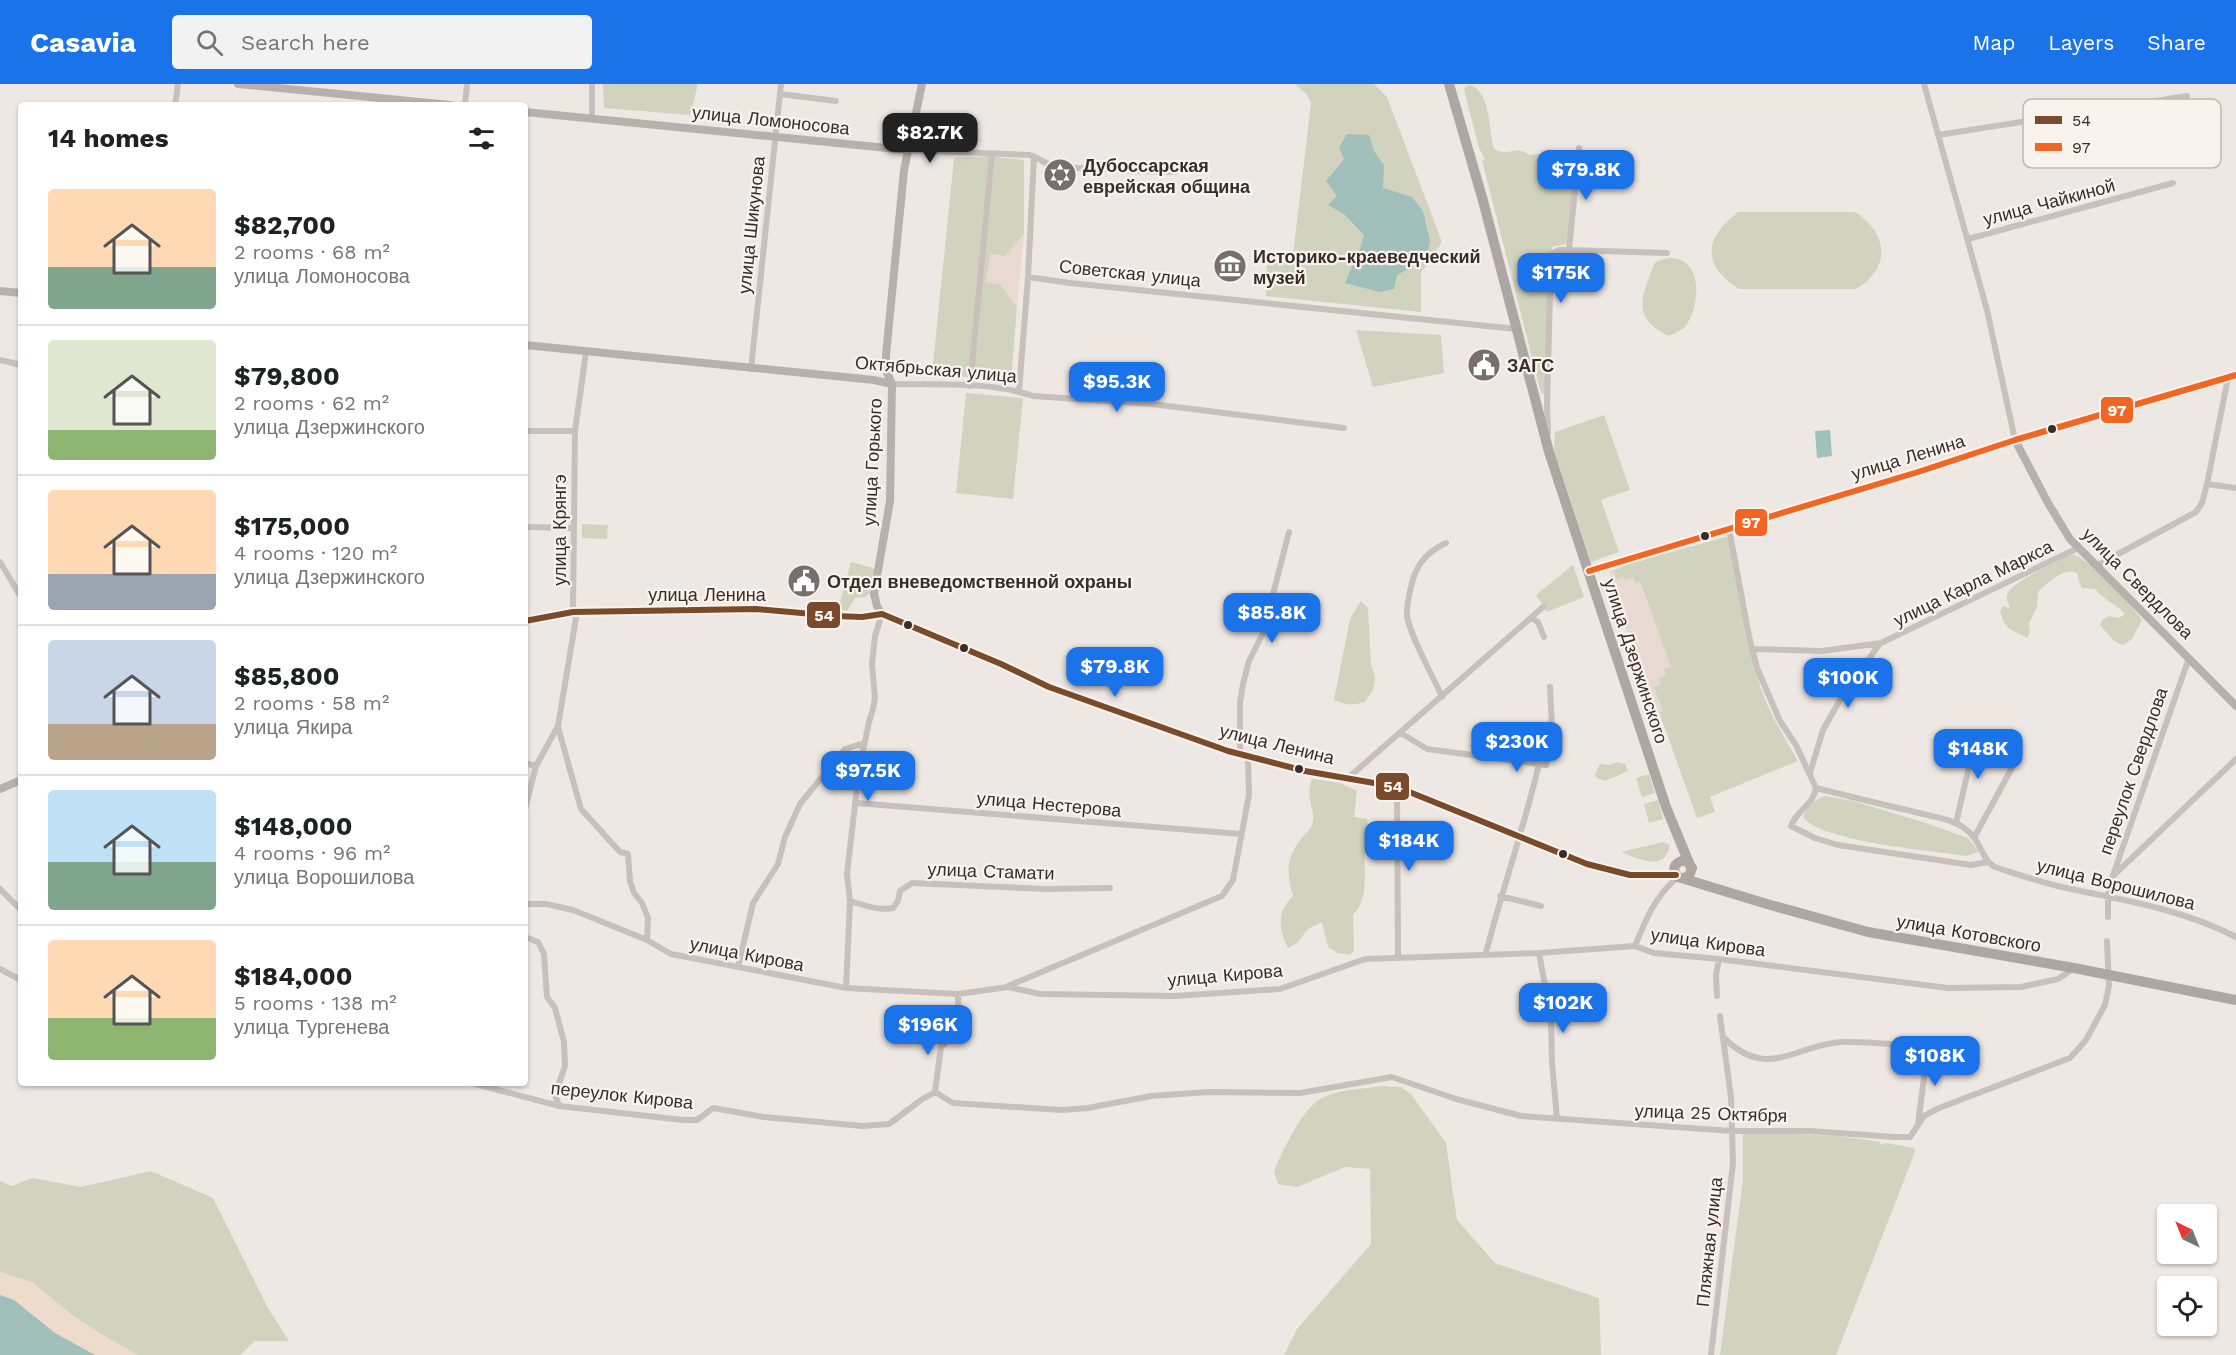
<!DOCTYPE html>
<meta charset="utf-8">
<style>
:root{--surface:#fff;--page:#f2f2f2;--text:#202124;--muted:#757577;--line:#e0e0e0;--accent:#1a73e8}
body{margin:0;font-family:"Work Sans",sans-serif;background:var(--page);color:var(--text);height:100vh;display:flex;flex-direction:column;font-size:22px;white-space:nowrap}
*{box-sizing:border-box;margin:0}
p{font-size:20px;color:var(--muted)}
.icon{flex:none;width:33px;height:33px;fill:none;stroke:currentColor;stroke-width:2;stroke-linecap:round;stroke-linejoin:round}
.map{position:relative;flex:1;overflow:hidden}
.sheet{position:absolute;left:18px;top:18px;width:510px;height:984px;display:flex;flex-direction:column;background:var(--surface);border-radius:6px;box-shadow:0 2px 4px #0004}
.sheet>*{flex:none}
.needle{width:39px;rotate:317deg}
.fabs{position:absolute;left:2157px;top:1120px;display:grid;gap:12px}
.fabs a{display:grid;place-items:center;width:60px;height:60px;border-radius:6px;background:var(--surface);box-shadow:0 2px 4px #0004;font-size:30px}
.price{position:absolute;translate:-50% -51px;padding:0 14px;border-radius:12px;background:var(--accent);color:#fff;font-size:20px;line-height:39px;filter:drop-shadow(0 2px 3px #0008)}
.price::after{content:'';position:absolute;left:50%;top:36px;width:18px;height:14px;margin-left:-9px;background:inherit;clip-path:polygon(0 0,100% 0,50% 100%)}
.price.active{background:#222;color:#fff}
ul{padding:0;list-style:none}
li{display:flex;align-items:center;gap:18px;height:150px;padding:0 30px}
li+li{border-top:2px solid var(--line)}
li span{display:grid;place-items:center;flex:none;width:168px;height:120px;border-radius:6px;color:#555}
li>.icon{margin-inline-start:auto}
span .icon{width:72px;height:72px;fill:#fffc;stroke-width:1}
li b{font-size:26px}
h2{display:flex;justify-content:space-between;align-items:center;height:72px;padding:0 30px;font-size:26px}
header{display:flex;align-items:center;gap:36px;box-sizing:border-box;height:84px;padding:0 30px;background:var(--accent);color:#fff}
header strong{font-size:28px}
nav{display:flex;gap:33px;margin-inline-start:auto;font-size:21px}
.search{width:420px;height:54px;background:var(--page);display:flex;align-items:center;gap:15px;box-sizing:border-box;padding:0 21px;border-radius:6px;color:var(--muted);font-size:22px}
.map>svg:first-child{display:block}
.green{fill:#d2d3bf}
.sand{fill:#eddbcc}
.plaza{fill:#e8dad2}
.water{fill:#a1c0bb}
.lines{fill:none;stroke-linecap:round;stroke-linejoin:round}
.street{stroke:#c8c0bd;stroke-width:6}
.secondary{stroke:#b8b0ad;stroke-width:8}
.highway{stroke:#ada7a3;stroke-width:10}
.bus-1-casing{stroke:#faf2ed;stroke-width:10}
.bus-2-casing{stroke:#faf2ed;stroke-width:10}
.bus-1{stroke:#7a4b2a;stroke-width:6}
.bus-2{stroke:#f26522;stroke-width:6}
.bus-dot{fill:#392d2b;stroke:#faf2ed;stroke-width:2}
.labels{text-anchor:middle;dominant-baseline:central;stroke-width:4.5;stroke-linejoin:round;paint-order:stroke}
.street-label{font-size:18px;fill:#392d2b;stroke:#faf2ed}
.poi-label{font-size:18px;font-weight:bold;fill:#392d2b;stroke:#faf2ed;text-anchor:start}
.key{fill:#faf2ed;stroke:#c0b7b3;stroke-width:1.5}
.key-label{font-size:16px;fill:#392d2b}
.line-badge{stroke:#faf2ed;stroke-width:2}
.badge-label{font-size:16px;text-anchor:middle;font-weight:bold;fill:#fff}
</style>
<header>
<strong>Casavia</strong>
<div class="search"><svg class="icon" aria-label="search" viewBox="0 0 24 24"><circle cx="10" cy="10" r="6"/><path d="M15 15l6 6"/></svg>Search here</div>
<nav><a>Map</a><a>Layers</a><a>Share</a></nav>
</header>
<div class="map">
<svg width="2236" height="1271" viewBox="0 0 2236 1271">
<rect width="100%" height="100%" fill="#eee8e4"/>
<path class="green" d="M603 0H698L690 31 604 24Z
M1295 0H1374L1387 13 1442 158 1421 189V228L1266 212 1267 178 1292 179 1311 19 1307 11Z
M1471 1C1492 11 1488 45 1494 65 1497 66 1501 68 1504 68 1515 68 1519 63 1529 71L1577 66 1568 157 1566 160 1552 163 1550 304 1547 310 1541 309 1482 76 1485 75 1479 64 1464 6 1466 2Z
M988 72 1024 76V150L986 197 1000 200 1017 223 1011 297 932 290 954 74Z
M1738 128H1855C1888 149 1892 184 1856 205H1739C1701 181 1704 154 1738 128Z
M1668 174C1704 172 1701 222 1685 243 1681 247 1674 249 1669 252 1629 234 1643 210 1655 178Z
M1356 246 1441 251 1444 289 1373 303Z
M966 309 1023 314 1013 415 956 409Z
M1604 331 1630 406 1601 416 1619 468 1591 478 1554 367 1555 348Z
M582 440 608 441 607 455 582 454Z
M1729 452C1738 503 1745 553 1760 602 1769 629 1784 653 1798 677L1710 713 1715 728 1697 734 1609 488 1635 478Z
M2073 470C2096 480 2126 515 2142 536L2132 555 2123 561 2114 557 2100 541 2103 535 2109 532 2119 534 2125 530C2116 520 2103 515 2095 505L2082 504 2078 495V490C2065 481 2048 499 2038 508L2037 523 2029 539 2030 548 2027 554C2012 545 2004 547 2000 526L2004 522 2010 525C2009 521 2006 515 2007 511 2010 498 2059 477 2073 470Z
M851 478 873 484 875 487 870 509 865 513 855 514 847 527 838 525Z
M1573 481 1584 513 1547 528 1536 511Z
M1361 517 1368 524 1371 579 1375 593 1373 606 1365 618C1353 622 1345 621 1334 616L1350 535Z
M1616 678 1625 680 1628 687 1605 697 1597 694 1595 690 1600 680 1609 681Z
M1649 690 1655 709 1642 713 1636 694Z
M1312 695 1340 699 1357 707 1354 733 1367 735C1369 745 1366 753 1365 763 1363 786 1370 814 1353 831L1354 866 1350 871 1338 869 1328 863 1322 838 1308 845 1297 859 1288 864C1278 844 1277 828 1293 812 1286 790 1286 774 1301 755 1304 751 1311 745 1312 740 1317 726 1304 715 1312 695Z
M1825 712 1853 717 1926 739 1968 754 1979 768 1966 772C1934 767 1821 758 1803 733 1806 723 1815 715 1825 712Z
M1658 716 1663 735 1649 739 1644 720Z
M1663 758 1670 761C1664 789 1640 775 1621 768Z
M1381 1002 1401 1003 1411 1010 1446 1059 1457 1136 1495 1179 1599 1214 1601 1271H1284L1297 1245 1371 1160 1370 1085 1345 1083 1297 1103 1278 1100 1274 1087C1282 1068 1303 1023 1322 1014 1339 1005 1363 1005 1381 1002Z
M1743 1050C1789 1050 1834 1049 1879 1058L1882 1061 1886 1059 1914 1064 1915 1068 1836 1271H1720L1743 1095Z
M151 1087 213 1114 268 1224 289 1257H255L240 1271H138L104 1252 72 1231 33 1199 0 1188V1097L12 1102 32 1094 81 1103Z"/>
<path class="sand" d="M0 1188 33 1199 72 1231 104 1252 138 1271H95L55 1249 14 1216 0 1211Z"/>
<path class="plaza" d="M1024 150 1017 223 1000 200 986 198 990 170 1005 172Z
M1614 487 1617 496 1623 493 1625 496 1633 493 1635 499 1640 497 1671 583 1664 586 1666 592 1659 594 1661 600 1654 603 1663 627 1651 633 1609 488Z"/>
<path class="water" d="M1347 50 1369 51 1374 67 1384 81 1383 104 1412 113 1423 127 1430 157 1428 169 1410 184 1397 191 1394 205 1380 208 1345 199C1351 182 1360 169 1364 151L1344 130 1328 121 1337 112 1326 97 1344 75 1339 64Z
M1830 346 1832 372 1817 374 1815 347Z
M0 1211 14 1216 55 1249 95 1271H0Z"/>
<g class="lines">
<path class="street" d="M592 0V35
M1924 0 1987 226 2015 356
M780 10 836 17
M175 21 178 0
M465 21 467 0
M1938 51 2187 12
M907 66 1030 71C1040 74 1046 81 1056 83L1166 88 1180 87 1189 83
M1968 155 2173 99
M1569 166 1579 64
M1028 193 1070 199 1516 245
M0 276 21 281
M751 285 781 0
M892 300C938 301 989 297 1033 312L1152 320 1344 344
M970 302 992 70
M1019 308 1028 193 1034 73
M525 347H575
M1548 349 1547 322 1551 170 1559 166H1569L1667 169
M2207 400 2236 404
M525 443 573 444
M1731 445 1730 450 1749 552 1757 584 1780 637 1796 661 1816 704
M0 478 21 513
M2096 482 2196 428 2202 419 2207 400 2228 294
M1531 534 1538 538 1544 553
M1752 565 1822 567 1881 559 2078 464
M1442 613C1433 592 1410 552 1407 532 1406 520 1410 507 1413 495 1419 477 1429 467 1446 459
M558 643 581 725 620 768 628 770 630 797 634 809 642 819 648 834 647 856
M1401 649 1427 665 1546 681 1552 645 1550 603
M1240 670V619L1243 600 1249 577 1263 549 1289 448
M525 679 536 682
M1810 689 1823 646 1840 616 1880 559
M1348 694 1543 523
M1397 703 1398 873
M856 719 1241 750
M525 725 536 682 558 642 576 534 573 528 575 347 586 268
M1956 739 1977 648
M1975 752 2020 669
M1988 778 1971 781 1838 761 1815 754 1791 742C1796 727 1814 720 1816 704 1848 712 1880 720 1911 727 1928 732 1950 734 1964 744 1981 755 1982 777 1995 783 2020 791 2045 800 2071 805 2128 817 2184 826 2236 853
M2114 791 2236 675
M0 805 21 826
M1500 812 1541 822
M850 817C864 821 878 827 893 824L898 817 900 807 912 799 1045 805 1110 804
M525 820H546L573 826 647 856 671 870 846 904 958 910 1008 903 1040 910 1175 912 1280 905 1365 875 1539 869 1635 862 1654 869 1719 875 1948 904 2021 903 2058 895 2074 884
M2108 833V811L2112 794 2189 574
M525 853 538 858 544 870 547 913 555 924 564 958 565 982 555 1011 559 1022
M1635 862C1646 835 1655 812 1678 793
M1486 869C1502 806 1524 744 1539 680
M1539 869 1551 934 1552 978 1557 1034
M738 883 753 819 778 780 785 753 800 720 845 665 864 659
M0 885 21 896
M1008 902 1222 812 1233 796 1249 711 1248 673
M846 904 850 817 847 790 859 686 869 638 873 625 875 614 872 580 875 552 882 530
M958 910 959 946 941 963 935 1008 953 1019 1062 1026 1088 1024 1151 1012 1208 1008 1300 1009 1392 993 1456 1015 1521 1032 1732 1047H1810L1895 1053H1910L1924 1032 1939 1024 2070 974 2086 956 2105 921 2109 902 2107 857
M1717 912 1716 891 1719 875
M1724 954C1768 997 1795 961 1841 958 1869 957 1899 961 1928 963L1918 1040
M472 999 559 1022 683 1036H697L713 1024 764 1033 863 1042 889 1040 921 1016 935 1008
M1711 1271 1733 1079 1731 1013 1720 932"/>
<path class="secondary" d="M238 0 450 21
M525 28 907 66
M0 207 21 209
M525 261 874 296 892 300
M2015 356 2048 419 2070 455 2236 622
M1589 487 1918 388 2015 356 2236 291
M882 530 877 522 874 510 890 417 892 300 887 289 886 271 904 86 922 0
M525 537 573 528 756 525 835 532 862 533 882 530 1001 580 1049 603 1228 667 1305 687 1397 703 1587 780 1630 791H1676
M0 705 21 696"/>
<path class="highway" d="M1449 0 1482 113 1549 368 1666 723 1689 779
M1684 794 1689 792 1692 784 1687 777C1676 775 1670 785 1678 793L1767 820 1868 848 2074 884 2236 916"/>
<defs>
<path id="bus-1" d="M525 537 573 528 756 525 835 532 862 533 882 530 1001 580 1049 603 1228 667 1305 687 1397 703 1587 780 1630 791H1676"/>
<path id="bus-2" d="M1589 487 1918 388 2015 356 2236 291"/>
</defs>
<use href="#bus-1" class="bus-1-casing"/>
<use href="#bus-2" class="bus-2-casing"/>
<use href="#bus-1" class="bus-1"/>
<use href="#bus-2" class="bus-2"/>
</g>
<defs>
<symbol id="synagogue-disc" viewBox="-11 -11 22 22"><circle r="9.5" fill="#786e6c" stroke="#faf2ed"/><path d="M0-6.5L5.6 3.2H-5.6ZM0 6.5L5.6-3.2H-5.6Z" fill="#fff"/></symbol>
<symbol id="museum-disc" viewBox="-11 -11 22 22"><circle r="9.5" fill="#786e6c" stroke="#faf2ed"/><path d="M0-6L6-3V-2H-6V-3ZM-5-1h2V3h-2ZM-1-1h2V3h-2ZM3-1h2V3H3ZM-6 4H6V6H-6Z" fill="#fff"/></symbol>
<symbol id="civic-disc" viewBox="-11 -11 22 22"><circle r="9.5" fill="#786e6c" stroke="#faf2ed"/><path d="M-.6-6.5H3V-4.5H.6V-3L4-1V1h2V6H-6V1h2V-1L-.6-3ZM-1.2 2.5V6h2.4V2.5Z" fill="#fff"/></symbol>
</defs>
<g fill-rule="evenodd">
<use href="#synagogue-disc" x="1041" y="72" width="38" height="38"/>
<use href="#museum-disc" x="1211" y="163" width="38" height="38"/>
<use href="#civic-disc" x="1465" y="262" width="38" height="38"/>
<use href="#civic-disc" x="785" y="478" width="38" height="38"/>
</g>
<g class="bus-dot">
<circle cx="2052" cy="345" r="5"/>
<circle cx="1705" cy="452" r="5"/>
<circle cx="908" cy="541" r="5"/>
<circle cx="964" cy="564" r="5"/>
<circle cx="1299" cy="685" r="5"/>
<circle cx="1563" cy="770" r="5"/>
</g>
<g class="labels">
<g class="street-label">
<text transform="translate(771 36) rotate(6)">улица Ломоносова</text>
<text transform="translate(2049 118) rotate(-15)">улица Чайкиной</text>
<text transform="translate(751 141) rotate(-84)">улица Шикунова</text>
<text transform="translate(1130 189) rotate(6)">Советская улица</text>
<text transform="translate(936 285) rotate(5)">Октябрьская улица</text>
<text transform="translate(1908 373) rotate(-17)">улица Ленина</text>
<text transform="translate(872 378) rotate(-87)">улица Горького</text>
<text transform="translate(559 446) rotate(-90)">улица Крянгэ</text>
<text transform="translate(1973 499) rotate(-26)">улица Карла Маркса</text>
<text transform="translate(2138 499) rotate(45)">улица Свердлова</text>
<text x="707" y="510">улица Ленина</text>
<text transform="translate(1636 577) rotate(72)">улица Дзержинского</text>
<text transform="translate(1277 660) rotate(14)">улица Ленина</text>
<text transform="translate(2133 687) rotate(-71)">переулок Свердлова</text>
<text transform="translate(1049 720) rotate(5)">улица Нестерова</text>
<text transform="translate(991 787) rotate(2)">улица Стамати</text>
<text transform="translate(2116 800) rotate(14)">улица Ворошилова</text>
<text transform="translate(1969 849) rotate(10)">улица Котовского</text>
<text transform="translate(1708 858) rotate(8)">улица Кирова</text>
<text transform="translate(747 870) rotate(11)">улица Кирова</text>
<text transform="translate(1225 891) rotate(-5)">улица Кирова</text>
<text transform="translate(622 1011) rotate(6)">переулок Кирова</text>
<text transform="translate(1711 1029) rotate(2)">улица 25 Октября</text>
<text transform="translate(1709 1158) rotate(-84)">Пляжная улица</text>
</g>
<g class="poi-label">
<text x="1083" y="81">Дубоссарская<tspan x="1083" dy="21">еврейская община</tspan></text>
<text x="1253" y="172">Историко-краеведческий<tspan x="1253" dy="21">музей</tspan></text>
<text x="1507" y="281">ЗАГС</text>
<text x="827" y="497">Отдел вневедомственной охраны</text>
</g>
</g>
<rect x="2023" y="15" width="198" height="69" rx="9" class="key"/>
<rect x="2035" y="32" width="27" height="8" fill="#7a4b2a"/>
<rect x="2035" y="59" width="27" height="8" fill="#f26522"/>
<g class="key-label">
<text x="2072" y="42">54</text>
<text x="2072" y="69">97</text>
</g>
<g class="line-badge">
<rect x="2100" y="312" width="34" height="28" rx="6" fill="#f26522"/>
<rect x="1734" y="424" width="34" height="29" rx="6" fill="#f26522"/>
<rect x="806" y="517" width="35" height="28" rx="6" fill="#7a4b2a"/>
<rect x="1375" y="688" width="35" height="29" rx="6" fill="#7a4b2a"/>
</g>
<g class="badge-label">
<text x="2117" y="332">97</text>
<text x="1751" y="444">97</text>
<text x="824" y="537">54</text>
<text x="1393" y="708">54</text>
</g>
</svg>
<div class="fabs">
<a><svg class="needle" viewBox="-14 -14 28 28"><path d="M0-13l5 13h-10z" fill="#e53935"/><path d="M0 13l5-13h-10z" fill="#757577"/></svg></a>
<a><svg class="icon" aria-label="locate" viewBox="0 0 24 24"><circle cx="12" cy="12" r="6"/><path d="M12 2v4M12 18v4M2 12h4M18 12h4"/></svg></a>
</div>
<b class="price active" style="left:930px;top:80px">$82.7K</b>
<b class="price" style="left:1586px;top:117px">$79.8K</b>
<b class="price" style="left:1561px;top:220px">$175K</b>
<b class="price" style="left:1117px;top:329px">$95.3K</b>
<b class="price" style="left:1272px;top:560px">$85.8K</b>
<b class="price" style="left:1115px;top:614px">$79.8K</b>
<b class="price" style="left:1848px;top:625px">$100K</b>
<b class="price" style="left:1517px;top:689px">$230K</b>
<b class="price" style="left:1978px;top:696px">$148K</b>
<b class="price" style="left:868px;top:718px">$97.5K</b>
<b class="price" style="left:1409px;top:788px">$184K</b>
<b class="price" style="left:1563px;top:950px">$102K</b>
<b class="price" style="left:928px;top:972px">$196K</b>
<b class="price" style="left:1935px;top:1003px">$108K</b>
<section class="sheet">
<h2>14 homes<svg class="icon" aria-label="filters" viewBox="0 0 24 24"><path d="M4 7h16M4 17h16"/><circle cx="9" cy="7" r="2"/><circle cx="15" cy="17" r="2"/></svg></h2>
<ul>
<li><span style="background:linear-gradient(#ffd9b3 65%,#7fa58c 0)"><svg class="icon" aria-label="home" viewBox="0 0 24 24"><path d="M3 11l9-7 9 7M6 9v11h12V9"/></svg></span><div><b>$82,700</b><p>2 rooms · 68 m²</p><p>улица Ломоносова</p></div></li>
<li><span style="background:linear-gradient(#dfe7d0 75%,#8fb573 0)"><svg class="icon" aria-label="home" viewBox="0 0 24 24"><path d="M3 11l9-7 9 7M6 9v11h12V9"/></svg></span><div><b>$79,800</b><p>2 rooms · 62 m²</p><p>улица Дзержинского</p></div></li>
<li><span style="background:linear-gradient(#ffd9b3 70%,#9aa5b1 0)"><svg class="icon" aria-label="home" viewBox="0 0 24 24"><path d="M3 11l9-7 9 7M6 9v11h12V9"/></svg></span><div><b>$175,000</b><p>4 rooms · 120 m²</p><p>улица Дзержинского</p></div></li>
<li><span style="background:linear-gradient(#c9d6e8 70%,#b9a48a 0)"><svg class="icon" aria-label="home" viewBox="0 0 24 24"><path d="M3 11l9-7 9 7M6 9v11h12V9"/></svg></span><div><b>$85,800</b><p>2 rooms · 58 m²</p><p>улица Якира</p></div></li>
<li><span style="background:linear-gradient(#bfe0f5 60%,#7fa58c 0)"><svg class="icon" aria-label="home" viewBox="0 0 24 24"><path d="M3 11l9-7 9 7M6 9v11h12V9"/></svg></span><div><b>$148,000</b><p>4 rooms · 96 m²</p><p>улица Ворошилова</p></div></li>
<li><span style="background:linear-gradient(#ffd9b3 65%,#8fb573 0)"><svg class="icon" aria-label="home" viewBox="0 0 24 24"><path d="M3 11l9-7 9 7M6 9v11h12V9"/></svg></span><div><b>$184,000</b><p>5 rooms · 138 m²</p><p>улица Тургенева</p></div></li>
</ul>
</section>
</div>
